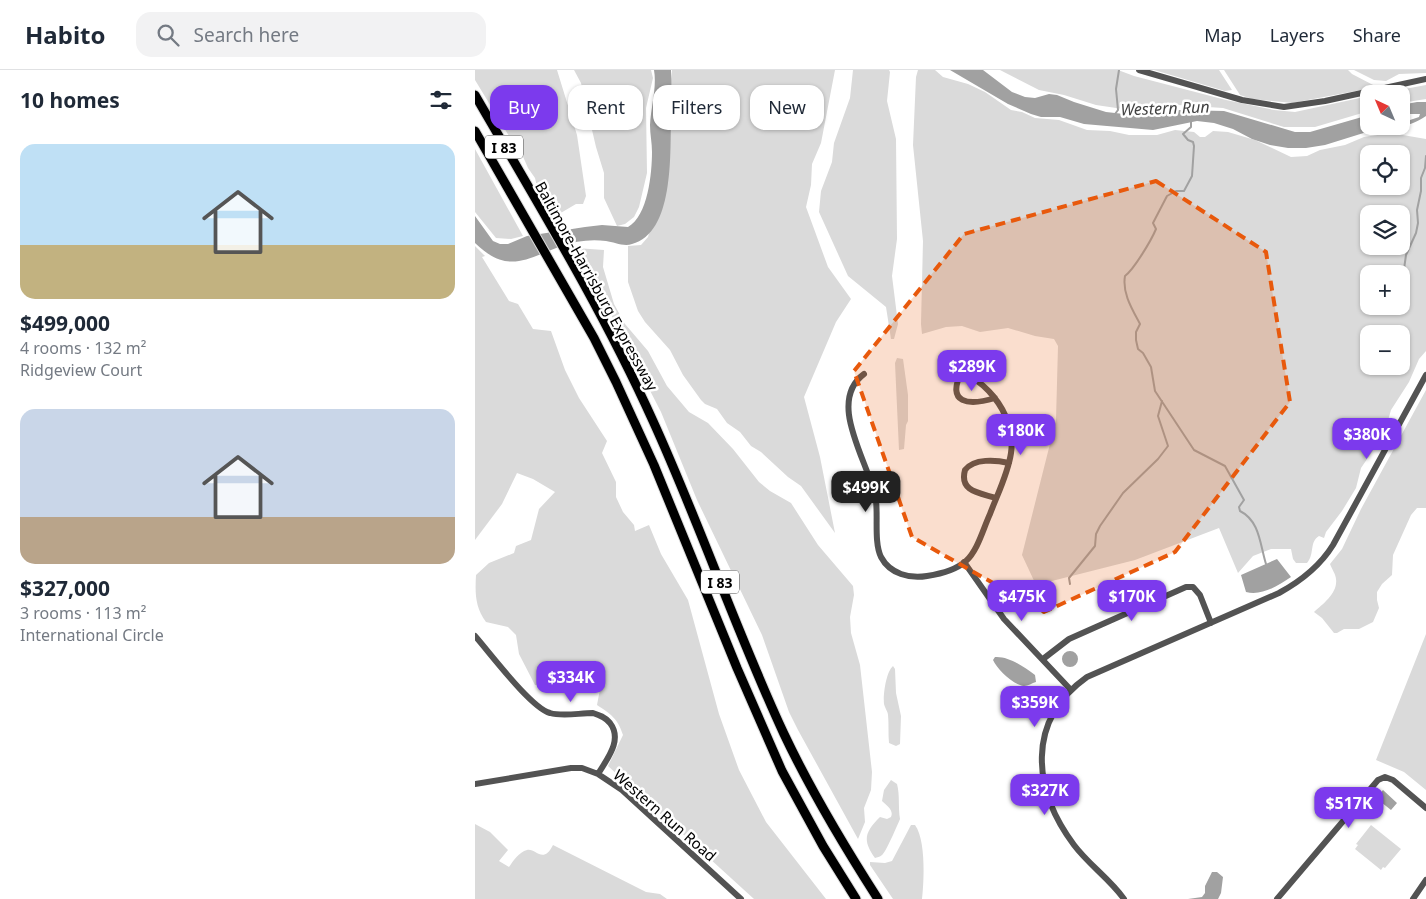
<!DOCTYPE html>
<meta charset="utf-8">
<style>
:root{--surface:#fff;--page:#f2f2f3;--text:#1f2937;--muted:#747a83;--line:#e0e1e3;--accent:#7c3aed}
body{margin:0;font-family:"Noto Sans",sans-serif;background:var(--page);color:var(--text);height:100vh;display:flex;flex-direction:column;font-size:19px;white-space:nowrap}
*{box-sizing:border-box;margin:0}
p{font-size:16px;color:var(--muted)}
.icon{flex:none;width:28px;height:28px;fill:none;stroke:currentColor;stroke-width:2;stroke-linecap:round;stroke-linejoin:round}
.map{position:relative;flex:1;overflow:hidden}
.side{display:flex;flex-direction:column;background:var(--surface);width:475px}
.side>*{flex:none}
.hud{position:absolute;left:15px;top:15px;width:475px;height:45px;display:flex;gap:10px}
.needle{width:32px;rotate:316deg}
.fabs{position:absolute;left:885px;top:15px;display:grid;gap:10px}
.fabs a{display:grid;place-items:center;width:50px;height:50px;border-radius:10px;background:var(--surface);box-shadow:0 1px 4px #0004;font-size:25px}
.price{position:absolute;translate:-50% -42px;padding:0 11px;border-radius:10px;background:var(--accent);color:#fff;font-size:16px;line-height:32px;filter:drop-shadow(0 1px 2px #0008)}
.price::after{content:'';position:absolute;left:50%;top:30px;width:15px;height:11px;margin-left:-8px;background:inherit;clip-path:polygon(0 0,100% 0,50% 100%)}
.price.on{background:#222;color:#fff}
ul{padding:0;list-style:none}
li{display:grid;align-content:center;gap:10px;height:265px;padding:0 20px}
li span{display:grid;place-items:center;height:155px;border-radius:15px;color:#555}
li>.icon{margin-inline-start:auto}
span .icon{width:90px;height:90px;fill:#fffc;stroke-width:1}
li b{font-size:21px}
h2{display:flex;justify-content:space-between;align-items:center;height:60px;padding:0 20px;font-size:21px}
.pill{padding:0 18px;border-radius:15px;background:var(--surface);box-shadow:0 1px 4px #0004;font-size:18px;line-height:45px}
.pill.on{background:var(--accent);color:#fff}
header{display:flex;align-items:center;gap:30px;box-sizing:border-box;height:70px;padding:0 25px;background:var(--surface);border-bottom:1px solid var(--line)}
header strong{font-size:24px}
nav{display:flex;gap:28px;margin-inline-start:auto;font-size:18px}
.search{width:350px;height:45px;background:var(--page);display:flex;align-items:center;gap:12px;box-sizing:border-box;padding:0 18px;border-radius:15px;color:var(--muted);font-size:19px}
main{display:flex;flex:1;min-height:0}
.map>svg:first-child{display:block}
.green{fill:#dadada;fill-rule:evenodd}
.water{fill:#a1a1a1}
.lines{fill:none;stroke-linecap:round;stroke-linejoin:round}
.stream{stroke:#a1a1a1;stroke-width:2}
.highway-casing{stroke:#dbdbdb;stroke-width:11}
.minor{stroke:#535353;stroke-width:6}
.highway{stroke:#000;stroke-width:9}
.marked{fill:#e8590c;fill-opacity:0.2;stroke:#e8590c;stroke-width:4;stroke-dasharray:10 6;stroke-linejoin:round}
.labels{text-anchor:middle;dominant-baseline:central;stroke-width:5;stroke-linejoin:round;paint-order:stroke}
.shield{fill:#fff;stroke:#4c4c4c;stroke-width:1}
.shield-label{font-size:14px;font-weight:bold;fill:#000}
.street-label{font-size:15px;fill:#000;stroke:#fff}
.water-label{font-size:16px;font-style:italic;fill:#424242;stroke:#fff}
</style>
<header>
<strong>Habito</strong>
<div class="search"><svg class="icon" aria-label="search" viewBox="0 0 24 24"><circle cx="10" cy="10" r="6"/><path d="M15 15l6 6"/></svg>Search here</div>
<nav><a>Map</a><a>Layers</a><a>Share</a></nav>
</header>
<main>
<section class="side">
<h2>10 homes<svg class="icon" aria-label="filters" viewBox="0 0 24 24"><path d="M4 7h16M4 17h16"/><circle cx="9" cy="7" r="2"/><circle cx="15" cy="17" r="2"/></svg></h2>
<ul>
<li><span style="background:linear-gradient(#bfe0f5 65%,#c2b280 0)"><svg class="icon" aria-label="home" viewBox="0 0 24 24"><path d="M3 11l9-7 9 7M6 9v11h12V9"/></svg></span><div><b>$499,000</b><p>4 rooms · 132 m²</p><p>Ridgeview Court</p></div></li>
<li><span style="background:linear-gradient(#c9d6e8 70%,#b9a48a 0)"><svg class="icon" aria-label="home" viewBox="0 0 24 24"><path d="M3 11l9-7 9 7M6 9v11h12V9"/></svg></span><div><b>$327,000</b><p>3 rooms · 113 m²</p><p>International Circle</p></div></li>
</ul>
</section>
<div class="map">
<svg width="951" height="829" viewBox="0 0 951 829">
<rect width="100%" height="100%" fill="#fff"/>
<path class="green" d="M0 0H82L102 65 111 126 108 134H101L84 144 77 134 63 121 60 108 53 98 46 82 34 66 0 10Z
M99 0H176L178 8 171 38 172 103 164 137 159 147 150 154 142 156 129 128V103L121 77 106 13Z
M197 0H360L346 73 337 94 336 115 331 137 353 197 376 229 361 252 329 327 345 387 360 463 326 416 313 407 286 382 276 376 265 362 252 353 242 339 230 334 226 330 208 305 195 280 170 252 163 241 153 212V176L166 175 173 167 183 131Z
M378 0H414L415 2 412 31 421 69 422 169 417 206 423 254 419 269H416L411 237 373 206 344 142 346 121 357 92 359 73 375 28Z
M443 0H460L468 7 493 14 510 22 536 40 547 42 560 48 584 50 612 60 635 61 654 65H682L700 60 719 62 725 67H730L738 61 753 62 780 70 816 87 832 86 845 80 870 75 889 67 916 63 951 69V281L944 289 934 312 916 340 909 364 886 398 881 418 867 441 851 462 849 468 844 466C834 472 840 484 832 493H821L818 489 816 479H796L778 486 763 503 744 458 660 490 561 515 547 485 581 350 583 276 579 269 560 266 533 258 505 262 487 256 471 257 447 264 446 254 448 171 438 75 441 7ZM894 84H926V116H894ZM894 144H926V176H894ZM894 204H926V236H894ZM894 264H926V296H894Z
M525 0H643L659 6 751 30 799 40 820 42 894 26V41L840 57H809L748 38 703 35 648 39 621 35 589 25 564 20Z
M679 0H744L757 20 750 21Z
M749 0H873L877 4 902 17 817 33 777 29 765 25Z
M879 0H951V3L924 4 911 11 899 10Z
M951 15V29L926 33V24H903Z
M0 80V79L48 166 36 169 21 168 0 142Z
M0 176 10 186 7 187 34 231 43 234 58 259 76 261 90 300 104 328 132 371 127 383 141 412V427L148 442 159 455 160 461 174 455 186 484 213 530 244 644 264 700 291 752 351 829H279L133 696 148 665C143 649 136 644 122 635L126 614 109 592 101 608C87 613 75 616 60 615L44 584 41 565 33 557 11 552C0 537 0 523 1 505L14 493 39 483 41 476 56 470 64 439 80 422 58 409 42 403 27 434 0 470Z
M101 178 129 180 128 197 139 234 150 254 173 281 192 316 214 342 233 353 258 379 284 412 295 421 316 433 343 475 378 516 379 525 375 547 376 563 385 595 397 702 396 720 389 738 390 752 383 769 323 660 314 642 287 565 222 430 186 342 131 235 127 222Z
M422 288 428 289 433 325V351L431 355 429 379 424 380 420 293Z
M951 320V438H942L936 445 918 485 917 505 907 514 902 522V530L904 538 898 552 884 559H869L862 563H859L847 548 839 542C848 534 863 523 861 509 861 505 857 499 855 494L867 479 886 439Z
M951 564V720L929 702 901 690Z
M418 596 420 599 421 623 426 646 425 674 421 676 414 673C413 664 414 655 413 645 413 642 410 638 409 634 408 625 411 602 418 596Z
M416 710 422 714C425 725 423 737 425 749 423 754 410 784 407 785 405 787 402 787 400 788 387 770 390 762 405 747L412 749 416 747C419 740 412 736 407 731L409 720Z
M0 754 15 762 33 780 24 791 34 797C38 791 44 782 52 780 61 778 68 795 78 775L171 822 185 824 192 829H0Z
M436 755H440C451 770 449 811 447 829H418L395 795V792L410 793 417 791Z
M896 755 926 779 910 798 908 797 906 800 880 779 883 775 881 774Z"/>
<path class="water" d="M179 0H196V2C197 18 196 35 196 51 195 85 199 163 157 174 149 177 139 172 131 171 116 169 100 171 86 176 50 190 32 204 0 173V146L18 171 25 174H33L52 166 110 157 127 155 153 157C173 146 177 103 177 82 177 73 175 64 175 55 176 37 182 17 179 0Z
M475 0H508L537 22 550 27 560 28 574 24 582 25 599 32 631 42 649 44 702 40 749 41 820 62H835L894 45V56H911L850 75 831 78H813L795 75 777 69 758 59 739 53 722 51 678 60 609 54 585 47H566L556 44 533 34Z
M942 32H951V46C940 53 929 58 916 56H926V53L944 47 945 44H934L926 46V35Z
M802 489 816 507C803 516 787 526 771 522L766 505Z
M587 589a8 8 0 1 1 16 0a8 8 0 1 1-16 0Z
M520 587C534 586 549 597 560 605L561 612C557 613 553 616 549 616 538 615 522 599 518 590Z
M908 720 922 733 916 740 901 728Z
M737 802H742L748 807 746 823 743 829H713L727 827 730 823V816Z"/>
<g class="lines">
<path class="stream" d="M640 44 643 40 641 19 644 0
M716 52V57L708 64 713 70 718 72 719 76 717 106 709 121H701L692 126 678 153 681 159C676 171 659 199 650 206 647 223 657 239 665 254L661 262V270L663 279 668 283 676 297 680 321 719 380 750 396 769 430 764 437 765 441C785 451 785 475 791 494
M925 204 929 199 931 185 941 163 943 153 942 140 946 121V108L950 98 951 86
M595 514 594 508 620 476 621 464 625 456 648 423 683 389 693 376 683 346 687 331"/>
<defs>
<path id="highway" d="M0 25C62 132 127 238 178 351 225 454 261 561 309 664 336 721 369 776 403 829
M0 61 119 268 141 312 179 395 262 598 307 701 348 776 381 829"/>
</defs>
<use href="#highway" class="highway-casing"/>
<path class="minor" d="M664 0 767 30 809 37 850 31 951 9
M487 301C470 334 494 336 520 328
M389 304C350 333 396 395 401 431 403 447 399 473 406 487 415 504 435 509 452 506 465 504 481 500 491 491 503 480 508 459 515 444 522 425 533 404 536 383 542 343 506 301 468 297
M521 428C505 423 484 422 490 400 499 388 521 390 534 393
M489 492 529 549 596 620
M0 566C15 583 56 638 75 643 88 647 104 643 118 643 124 645 130 647 135 653 148 670 132 689 123 704
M568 589 594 569 711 517H718L725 525 736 553
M0 714 96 698H107L123 704 147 720 266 829
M649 829C635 809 614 795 599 775 558 720 550 651 612 607L804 523C826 511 845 496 858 475L951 305
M802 829 903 710 910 707 918 710 951 738
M938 829 951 810"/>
<use href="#highway" class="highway"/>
</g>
<path class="marked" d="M681 111 791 182 815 332 700 482 569 542 437 467 379 301 489 164Z"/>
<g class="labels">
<g class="shield">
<rect x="10" y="65.5" width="38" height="23" rx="4"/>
<rect x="226" y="500.5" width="38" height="23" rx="4"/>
</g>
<g class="shield-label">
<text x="29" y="77">I 83</text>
<text x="245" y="512">I 83</text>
</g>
<g class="street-label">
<text transform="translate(122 216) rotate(61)">Baltimore-Harrisburg Expressway</text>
<text transform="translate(190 745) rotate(41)">Western Run Road</text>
</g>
<g class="water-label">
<text transform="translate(690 38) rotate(-2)">Western Run</text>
</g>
</g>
</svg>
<div class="fabs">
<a><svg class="needle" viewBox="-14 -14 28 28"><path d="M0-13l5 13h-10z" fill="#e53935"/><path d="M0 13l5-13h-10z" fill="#747a83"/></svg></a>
<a><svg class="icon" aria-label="locate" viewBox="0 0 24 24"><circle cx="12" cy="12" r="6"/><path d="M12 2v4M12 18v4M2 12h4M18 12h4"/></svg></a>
<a><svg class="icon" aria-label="layers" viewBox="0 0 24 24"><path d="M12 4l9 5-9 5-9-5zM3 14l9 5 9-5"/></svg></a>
<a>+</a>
<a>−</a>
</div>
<b class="price" style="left:497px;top:322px">$289K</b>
<b class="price" style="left:546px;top:386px">$180K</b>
<b class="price" style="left:892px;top:390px">$380K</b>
<b class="price on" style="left:391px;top:443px">$499K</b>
<b class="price" style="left:547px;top:552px">$475K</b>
<b class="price" style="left:657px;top:552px">$170K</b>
<b class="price" style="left:96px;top:633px">$334K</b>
<b class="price" style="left:560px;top:658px">$359K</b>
<b class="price" style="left:570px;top:746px">$327K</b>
<b class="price" style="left:874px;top:759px">$517K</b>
<div class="hud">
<a class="pill on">Buy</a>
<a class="pill">Rent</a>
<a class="pill">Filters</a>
<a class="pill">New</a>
</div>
</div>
</main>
